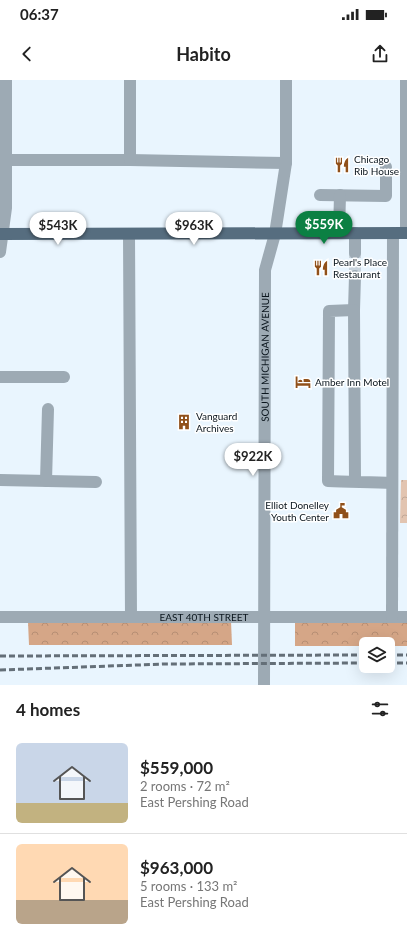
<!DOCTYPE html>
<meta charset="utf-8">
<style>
:root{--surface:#fff;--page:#f6f6f6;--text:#222;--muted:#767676;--line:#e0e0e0;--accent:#0b8043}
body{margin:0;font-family:Lato,sans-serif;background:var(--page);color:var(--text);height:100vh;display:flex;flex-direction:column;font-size:15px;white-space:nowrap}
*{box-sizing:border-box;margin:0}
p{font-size:13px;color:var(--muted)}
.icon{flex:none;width:22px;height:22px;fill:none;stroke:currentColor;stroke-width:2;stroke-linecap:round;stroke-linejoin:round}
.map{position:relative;height:605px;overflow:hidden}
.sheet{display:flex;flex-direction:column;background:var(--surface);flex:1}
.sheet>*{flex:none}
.controls{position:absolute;left:359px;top:557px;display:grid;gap:8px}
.controls a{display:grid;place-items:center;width:36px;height:36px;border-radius:6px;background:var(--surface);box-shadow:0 4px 16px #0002;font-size:20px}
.price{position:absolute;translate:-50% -34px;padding:0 9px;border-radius:14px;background:#fff;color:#222;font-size:13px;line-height:26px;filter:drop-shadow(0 1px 2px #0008)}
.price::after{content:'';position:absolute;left:50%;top:24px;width:12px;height:9px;margin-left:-6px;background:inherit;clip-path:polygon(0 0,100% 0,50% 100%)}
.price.selected{background:var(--accent);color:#fff}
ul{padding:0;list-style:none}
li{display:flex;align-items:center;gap:12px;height:100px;padding:0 16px}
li+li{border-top:1px solid var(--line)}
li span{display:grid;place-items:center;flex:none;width:112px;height:80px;border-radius:6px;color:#555}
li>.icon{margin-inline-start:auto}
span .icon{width:48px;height:48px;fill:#fffc;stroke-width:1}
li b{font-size:17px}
h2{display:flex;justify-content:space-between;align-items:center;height:48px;padding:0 16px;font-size:17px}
.status{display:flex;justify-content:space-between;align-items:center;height:28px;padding:0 20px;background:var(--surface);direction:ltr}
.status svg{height:11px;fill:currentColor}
header{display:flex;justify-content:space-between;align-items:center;height:52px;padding:0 16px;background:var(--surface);font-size:18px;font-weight:700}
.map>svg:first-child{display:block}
.forest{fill:url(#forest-crowns)}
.park{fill:url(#park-crowns)}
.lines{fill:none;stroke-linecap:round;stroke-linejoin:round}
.minor-tunnel{stroke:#c8d3dc;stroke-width:12;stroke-dasharray:12 6;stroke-linecap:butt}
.minor{stroke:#9daab4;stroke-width:12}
.major{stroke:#566d7f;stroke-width:12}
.rail{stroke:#646f78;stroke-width:3;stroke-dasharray:6 3;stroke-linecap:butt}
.labels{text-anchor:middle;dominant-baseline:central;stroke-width:3;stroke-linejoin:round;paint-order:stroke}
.poi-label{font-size:10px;fill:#0a151d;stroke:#fff;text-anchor:start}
.street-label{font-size:10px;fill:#0a151d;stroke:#fff}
</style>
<div class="status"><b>06:37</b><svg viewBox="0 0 49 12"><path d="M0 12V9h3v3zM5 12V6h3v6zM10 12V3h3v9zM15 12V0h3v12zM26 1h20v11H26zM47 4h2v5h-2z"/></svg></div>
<header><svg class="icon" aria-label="back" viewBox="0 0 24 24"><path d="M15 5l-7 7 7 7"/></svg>Habito<svg class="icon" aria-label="share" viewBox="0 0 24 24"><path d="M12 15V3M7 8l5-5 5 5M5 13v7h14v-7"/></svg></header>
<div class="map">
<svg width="407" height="605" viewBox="0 0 407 605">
<defs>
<pattern id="forest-crowns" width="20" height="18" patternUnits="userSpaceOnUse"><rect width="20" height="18" fill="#d5a687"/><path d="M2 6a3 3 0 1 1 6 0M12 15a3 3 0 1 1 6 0" fill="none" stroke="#b68e74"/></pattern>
<pattern id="park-crowns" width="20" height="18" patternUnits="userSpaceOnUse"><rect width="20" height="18" fill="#e2c4b0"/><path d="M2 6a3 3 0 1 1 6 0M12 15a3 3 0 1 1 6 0" fill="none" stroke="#c1a897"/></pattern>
</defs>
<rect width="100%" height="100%" fill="#e9f5fe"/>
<path class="forest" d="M231 541 232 565H29L28 542Z
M295 541 407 542V566H388V564H366V566H295Z"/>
<path class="park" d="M401 400H407V443H400Z"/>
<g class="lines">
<path class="minor-tunnel" d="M355 196V173"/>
<g class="minor">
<path d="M6 80H130L286 83"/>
<path d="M130 80V0"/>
<path d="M320 115 386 116V87"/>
<path d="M339 153 340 115"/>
<path d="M406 153V0"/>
<path d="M129 154 131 537"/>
<path d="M0 172 6 128V0"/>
<path d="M355 173V153"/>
<path d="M354 230 355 196"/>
<path d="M0 297H64"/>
<path d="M0 400 96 402"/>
<path d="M46 401 48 329"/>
<path d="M355 402 354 230 329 231 328 401C349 402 371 402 392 403"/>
<path id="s1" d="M0 537H407"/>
<path d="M392 537 393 153"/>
<path id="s2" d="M264 605 265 190 275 154 286 83V0"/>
</g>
<path class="major" d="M0 154 407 153"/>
<path class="rail" d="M388 575H407
M0 576 366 575
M388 583H407
M0 590 165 584 366 583"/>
</g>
<defs>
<symbol id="restaurant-bare" viewBox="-9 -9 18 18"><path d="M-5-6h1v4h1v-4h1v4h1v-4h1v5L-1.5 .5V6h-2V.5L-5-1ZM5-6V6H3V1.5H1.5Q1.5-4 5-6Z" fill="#90501a" stroke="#fff" stroke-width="2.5" paint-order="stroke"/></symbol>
<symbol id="hotel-bare" viewBox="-9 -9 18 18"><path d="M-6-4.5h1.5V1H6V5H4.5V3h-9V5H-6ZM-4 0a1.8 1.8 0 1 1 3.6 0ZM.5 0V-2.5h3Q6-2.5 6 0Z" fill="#90501a" stroke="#fff" stroke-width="2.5" paint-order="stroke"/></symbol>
<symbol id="building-bare" viewBox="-9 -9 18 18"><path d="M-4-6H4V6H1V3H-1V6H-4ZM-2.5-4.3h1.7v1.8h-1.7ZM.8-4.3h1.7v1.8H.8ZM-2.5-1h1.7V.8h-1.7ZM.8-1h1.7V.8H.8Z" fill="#90501a" stroke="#fff" stroke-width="2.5" paint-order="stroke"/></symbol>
<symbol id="civic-bare" viewBox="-9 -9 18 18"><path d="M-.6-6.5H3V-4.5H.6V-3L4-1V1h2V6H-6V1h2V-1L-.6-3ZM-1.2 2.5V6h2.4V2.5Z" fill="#90501a" stroke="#fff" stroke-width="2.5" paint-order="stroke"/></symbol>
</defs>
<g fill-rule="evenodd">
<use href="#restaurant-bare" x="331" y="74" width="22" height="22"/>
<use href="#restaurant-bare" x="310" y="177" width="22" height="22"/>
<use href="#hotel-bare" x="292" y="291" width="22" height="22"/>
<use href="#building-bare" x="173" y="331" width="22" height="22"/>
<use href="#civic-bare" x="330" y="420" width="22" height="22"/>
</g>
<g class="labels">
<g class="poi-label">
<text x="354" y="79">Chicago<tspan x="354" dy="12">Rib House</tspan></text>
<text x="333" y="182">Pearl's Place<tspan x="333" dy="12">Restaurant</tspan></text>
<text x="315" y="302">Amber Inn Motel</text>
<text x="196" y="336">Vanguard<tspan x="196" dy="12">Archives</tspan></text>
<text x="329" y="425" text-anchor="end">Elliot Donelley<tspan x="329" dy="12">Youth Center</tspan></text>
</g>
<g class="street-label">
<text stroke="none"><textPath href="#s2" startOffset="328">SOUTH MICHIGAN AVENUE</textPath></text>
<text stroke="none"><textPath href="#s1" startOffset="204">EAST 40TH STREET</textPath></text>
</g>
</g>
</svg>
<div class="controls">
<a><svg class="icon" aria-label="layers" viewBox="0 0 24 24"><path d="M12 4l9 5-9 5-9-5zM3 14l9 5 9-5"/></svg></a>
</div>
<b class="price selected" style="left:324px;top:165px">$559K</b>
<b class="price" style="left:58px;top:166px">$543K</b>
<b class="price" style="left:194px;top:166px">$963K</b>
<b class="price" style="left:253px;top:397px">$922K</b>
</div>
<section class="sheet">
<h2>4 homes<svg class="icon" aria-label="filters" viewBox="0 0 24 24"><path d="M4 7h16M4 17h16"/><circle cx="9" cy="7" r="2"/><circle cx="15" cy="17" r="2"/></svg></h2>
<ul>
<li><span style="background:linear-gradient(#c9d6e8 75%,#c2b280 0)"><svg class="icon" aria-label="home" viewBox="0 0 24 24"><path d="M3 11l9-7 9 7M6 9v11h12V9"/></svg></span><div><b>$559,000</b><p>2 rooms · 72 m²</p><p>East Pershing Road</p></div></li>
<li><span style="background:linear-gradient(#ffd9b3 70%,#b9a48a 0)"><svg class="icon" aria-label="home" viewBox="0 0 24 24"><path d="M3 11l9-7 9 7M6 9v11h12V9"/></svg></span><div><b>$963,000</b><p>5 rooms · 133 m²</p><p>East Pershing Road</p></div></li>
</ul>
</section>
